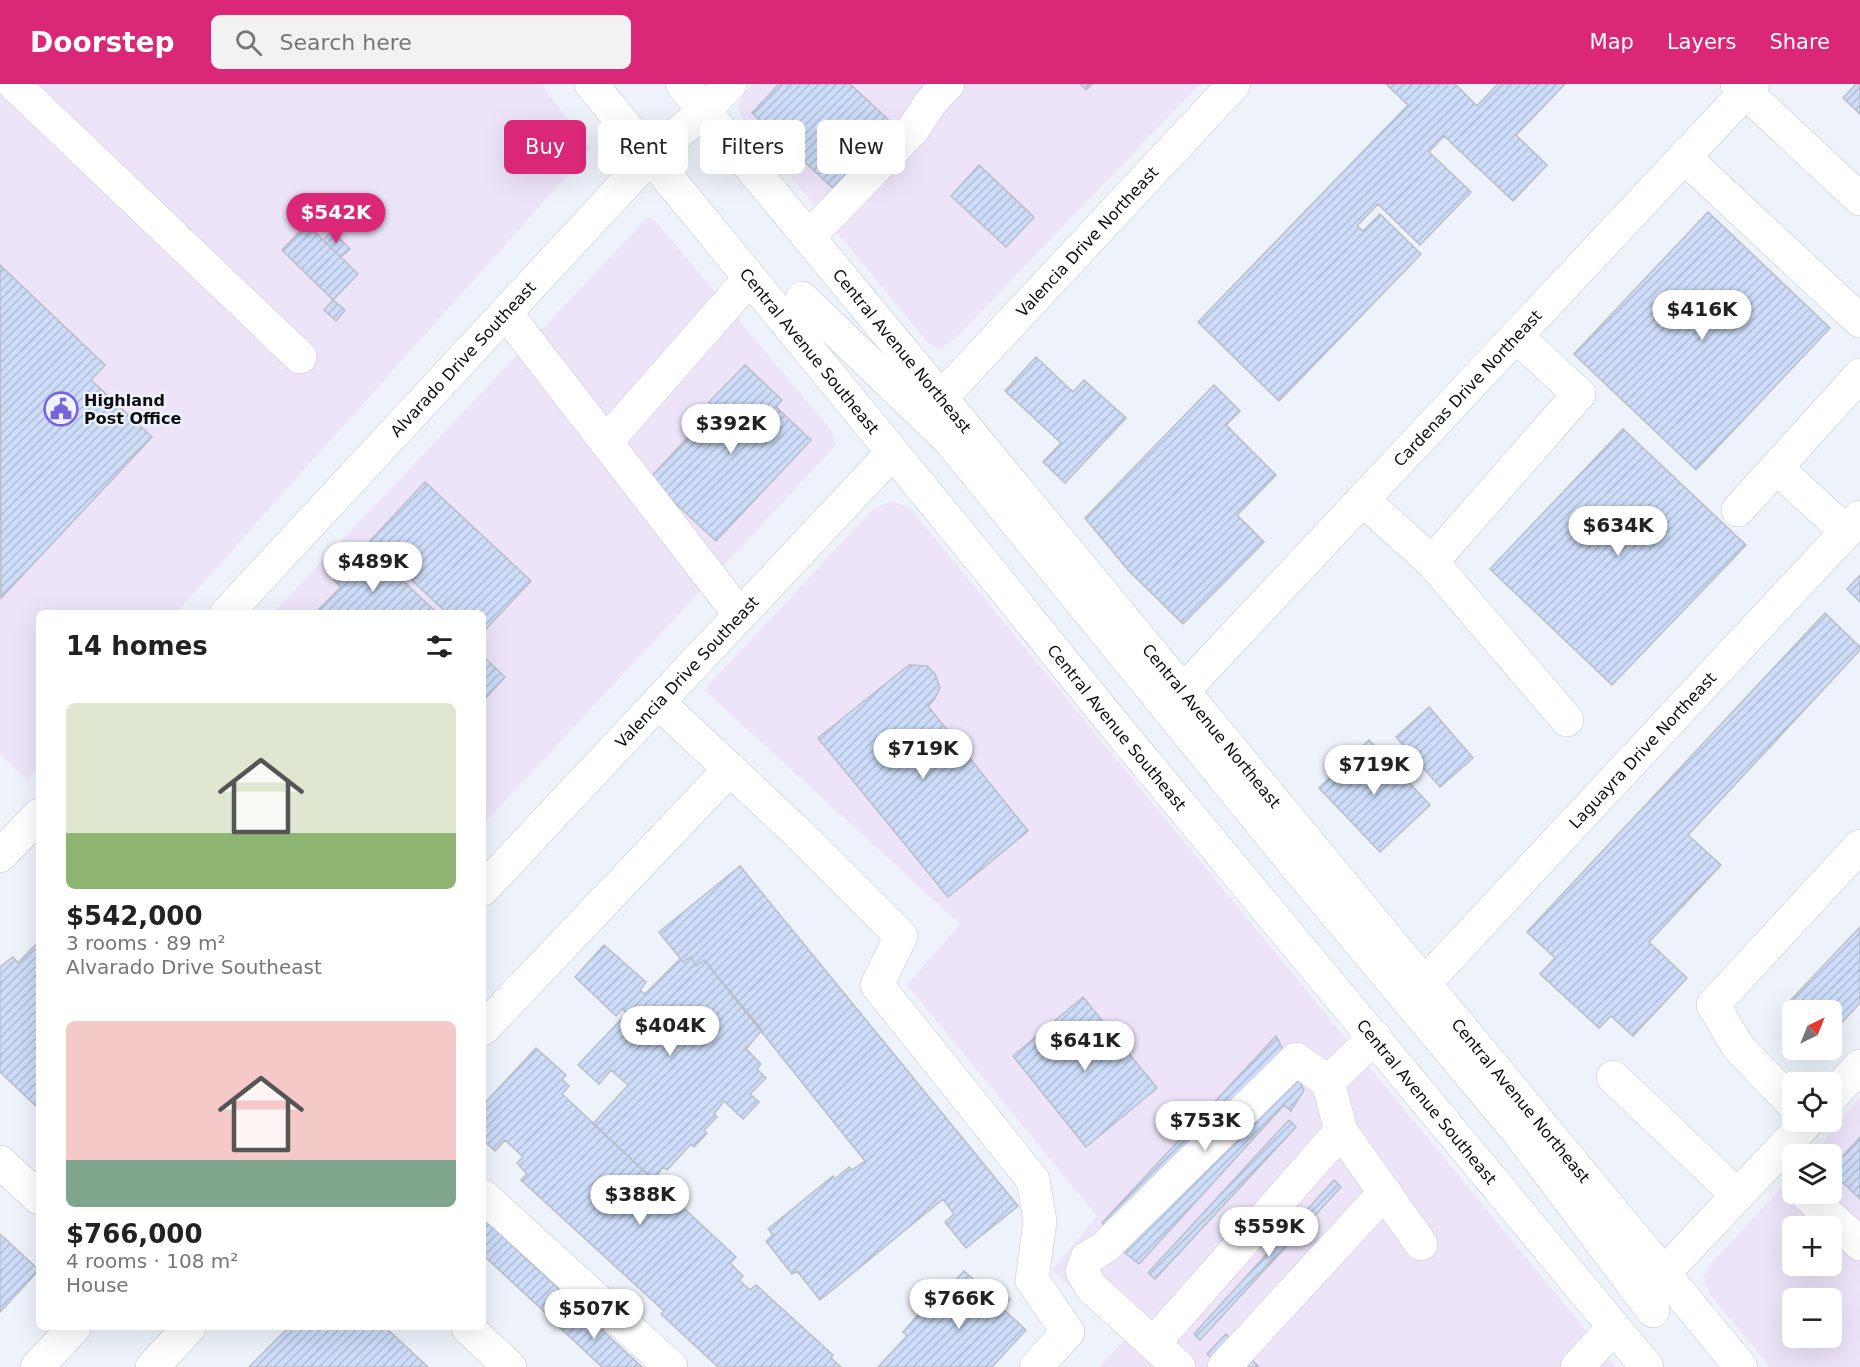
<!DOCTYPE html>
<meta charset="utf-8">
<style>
:root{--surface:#fff;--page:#f2f2f2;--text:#222;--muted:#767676;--accent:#db2777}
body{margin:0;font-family:"DejaVu Sans",sans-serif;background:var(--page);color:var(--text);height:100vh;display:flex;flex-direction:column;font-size:22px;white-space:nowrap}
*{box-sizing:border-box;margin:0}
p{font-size:20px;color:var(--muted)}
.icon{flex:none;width:33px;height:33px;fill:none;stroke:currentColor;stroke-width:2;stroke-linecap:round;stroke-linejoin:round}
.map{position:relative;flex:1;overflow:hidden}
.details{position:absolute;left:36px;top:526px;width:450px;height:720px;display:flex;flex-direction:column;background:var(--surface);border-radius:9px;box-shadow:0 6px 24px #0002}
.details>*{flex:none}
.hud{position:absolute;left:504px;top:36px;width:570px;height:54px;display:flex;gap:12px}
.needle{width:39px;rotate:43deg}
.fabs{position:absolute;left:1782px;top:916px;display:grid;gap:12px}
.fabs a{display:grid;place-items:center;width:60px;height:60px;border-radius:9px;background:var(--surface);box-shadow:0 6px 24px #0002;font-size:30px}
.price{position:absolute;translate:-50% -51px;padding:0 14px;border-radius:21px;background:#fff;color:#222;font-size:20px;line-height:39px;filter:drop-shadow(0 2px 3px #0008)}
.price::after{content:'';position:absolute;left:50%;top:36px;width:18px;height:14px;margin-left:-9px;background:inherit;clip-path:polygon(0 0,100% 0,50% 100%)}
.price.active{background:var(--accent);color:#fff}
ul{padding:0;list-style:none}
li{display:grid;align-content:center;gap:12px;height:318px;padding:0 30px}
li span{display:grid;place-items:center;height:186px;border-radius:9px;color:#555}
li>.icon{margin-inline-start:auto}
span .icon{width:108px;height:108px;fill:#fffc;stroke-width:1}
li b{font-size:26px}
h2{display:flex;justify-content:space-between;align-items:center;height:72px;padding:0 30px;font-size:26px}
.tag{padding:0 21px;border-radius:9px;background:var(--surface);box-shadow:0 6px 24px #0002;font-size:21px;line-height:54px}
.tag.active{background:var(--accent);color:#fff}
header{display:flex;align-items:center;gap:36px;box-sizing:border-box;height:84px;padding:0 30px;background:var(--accent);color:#fff}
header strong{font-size:28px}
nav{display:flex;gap:33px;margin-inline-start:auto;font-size:21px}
.search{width:420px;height:54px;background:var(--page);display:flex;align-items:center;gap:15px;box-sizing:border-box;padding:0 21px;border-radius:9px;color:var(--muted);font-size:22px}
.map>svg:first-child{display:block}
.commercial{fill:#ede4fa;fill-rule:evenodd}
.building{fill:url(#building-hatch);stroke:#b9bec6;stroke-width:1.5}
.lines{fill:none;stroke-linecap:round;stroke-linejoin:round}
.minor-casing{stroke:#c2c6ce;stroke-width:34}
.major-casing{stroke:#c2c6ce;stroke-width:34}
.minor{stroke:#fff;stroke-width:33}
.major{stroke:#fff;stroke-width:33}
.labels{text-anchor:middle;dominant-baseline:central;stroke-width:4.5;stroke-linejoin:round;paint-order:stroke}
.street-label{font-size:16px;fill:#0b0d0f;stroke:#eef3fb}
.poi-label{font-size:16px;font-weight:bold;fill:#0b0d0f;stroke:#eef3fb;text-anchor:start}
</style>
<header>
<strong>Doorstep</strong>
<div class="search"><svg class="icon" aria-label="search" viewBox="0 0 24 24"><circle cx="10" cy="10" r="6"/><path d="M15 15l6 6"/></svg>Search here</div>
<nav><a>Map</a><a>Layers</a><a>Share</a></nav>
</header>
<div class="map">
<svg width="1860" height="1283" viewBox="0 0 1860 1283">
<defs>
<pattern id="building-hatch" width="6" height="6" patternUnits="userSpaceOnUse" patternTransform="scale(1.5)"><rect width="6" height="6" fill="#cdddf9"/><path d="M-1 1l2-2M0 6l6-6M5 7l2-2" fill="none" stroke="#afbcd4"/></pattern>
</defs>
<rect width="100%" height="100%" fill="#eef3fb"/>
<path class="commercial" d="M0 0H541L591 65 176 529 39 530V683L27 696 0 670Z
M754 0H1200L955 255 940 265 929 260 745 37 738 25 744 8Z
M647 134H653L832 347 836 361 483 741V530H272Z
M892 417 910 424 1616 1283H1099L1125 1256 1052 1186 1097 1132 907 901 960 840 704 606 873 425Z
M1860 1013V1283H1770L1710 1211 1703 1194 1710 1180 1792 1093V1110H1832V1071H1813ZM1792 1143H1832V1182H1792ZM1792 1215H1832V1254H1792Z"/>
<path class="building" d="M779 0H850L895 42 835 106 752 29Z
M1080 0H1092L1086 6Z
M1386 0H1455L1477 22 1498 0H1565L1516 51 1547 81 1513 117 1444 52 1429 68 1471 108 1420 161 1378 120 1357 142 1363 147 1380 130 1421 170 1279 317 1198 238 1408 21Z
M1856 0H1860V30L1843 14Z
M979 81 1034 133 1006 163 951 112Z
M1708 128 1830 244 1696 386 1574 270Z
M307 140 358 190 333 216 282 166Z
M332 147 350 165 341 173 323 156Z
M0 181 105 281 91 296 152 353 1 514Z
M333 216 345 226 336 237 324 226Z
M1036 273 1073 308 1084 296 1126 334 1065 399 1043 378 1061 359 1005 307Z
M745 281 782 316 776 323 811 356 716 457 649 395 715 324 709 318Z
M1214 301 1240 327 1226 341 1276 391 1237 431 1264 458 1183 540 1128 486 1085 434Z
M1623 345 1746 461 1612 601 1490 485Z
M425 398 531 497 483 548V530H448L370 457Z
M358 471 373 486 383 478 438 530H323L319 525 341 503 334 496Z
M1860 491V518L1847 505Z
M1825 529 1860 563V566L1688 751 1721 781 1649 858 1687 894 1633 952 1611 932 1599 944 1540 890 1555 874 1527 848Z
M483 572 505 593 483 617Z
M909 581 927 582 935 590 940 604 934 616 928 622 1028 747 948 813 818 654Z
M1429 623 1473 674 1440 703 1396 653Z
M1369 656 1430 721 1380 768 1319 704Z
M740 782 1018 1122 966 1164 945 1138 954 1130 943 1115 820 1216 797 1187 792 1190 766 1157 773 1151 768 1145 833 1092 835 1095 849 1083 852 1086 865 1077 704 876 696 882 691 873 683 878 659 848Z
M1860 843V919L1832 949V927H1792L1786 921Z
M39 857V1025L0 988V883L13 873 18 879Z
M604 861 646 898 640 906 645 910 680 875 683 878 691 873 696 882 704 876 762 946 746 965 761 980 757 985 766 994 750 1010 759 1018 743 1035 724 1017 714 1030 717 1033 704 1046 707 1049 694 1063 691 1060 667 1086 663 1083 654 1096 593 1040 628 1001 611 986 599 1000 578 981 627 929 622 925 616 932 575 893Z
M1083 913 1157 1004 1086 1063 1013 972Z
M1276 952 1304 1006 1291 1027 1284 1021 1139 1180 1124 1168 1128 1164 1102 1139Z
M536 964 566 991 562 995 569 1002 562 1010 736 1173 730 1179 743 1192 739 1196 750 1206 756 1201 833 1271 831 1274 841 1283H718L661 1230 664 1227 521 1096 527 1090 517 1079 523 1073 505 1056 495 1067 483 1056V1021Z
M1289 1036 1296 1043 1155 1195 1148 1189Z
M1860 1053V1115L1832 1088V1084Z
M1334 1096 1341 1103 1200 1256 1194 1250Z
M483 1134 567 1213 549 1232 483 1171Z
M0 1150 39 1186 0 1228Z
M964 1187 987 1207 993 1200 1010 1215 1002 1224 1026 1246 992 1283H878L907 1252 903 1248 938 1208 946 1216 957 1203 953 1199Z
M574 1220 642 1283H602L556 1240Z
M288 1244H386L428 1283H249Z
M1226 1250 1259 1283H1222L1207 1270Z"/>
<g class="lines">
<defs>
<g id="minor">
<path d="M14 0 300 273"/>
<path d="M1737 0 1860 115"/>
<path d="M1684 73 1860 237"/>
<path d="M809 153 913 45 931 18 948 0"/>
<path d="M802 214 951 358 1301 788 1519 1049 1653 1227"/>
<path d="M506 229 740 531"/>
<path id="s1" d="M941 314 1234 0"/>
<path d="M606 358 750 194"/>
<path d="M1777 384 1846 448"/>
<path d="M1363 416 1432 478 1567 636"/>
<path d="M1738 426 1860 291"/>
<path d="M1432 478 1579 310 1517 253"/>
<path id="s2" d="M226 530 651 72 705 26 730 0"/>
<path id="s3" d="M1182 608 1753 0"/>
<path d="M658 618 798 749 901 852 877 901 1033 1096 1040 1137 1032 1196 1068 1248 1036 1283"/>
<path d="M0 772 39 731"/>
<path id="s4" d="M483 805 892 369"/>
<path id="s5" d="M1424 900 1860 433"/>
<path d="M483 945 730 685"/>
<path d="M1613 993 1737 1111"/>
<path d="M1832 1012 1860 982"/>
<path d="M1792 1019 1739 964 1713 921 1860 762"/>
<path d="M1341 1047 1421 1160"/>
<path d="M0 1078 39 1114"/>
<path d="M1806 1110 1860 1160"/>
<path d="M483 1112 671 1283"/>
<path d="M1664 1189 1807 1038"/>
<path d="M468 1244 510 1283"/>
<path d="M1153 1260 1341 1047 1328 998 1375 953"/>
<path d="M37 1283 74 1244"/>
<path d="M152 1283 189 1244"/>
<path d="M1179 1283 1091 1203 1082 1187 1087 1174 1105 1163 1296 975 1328 998"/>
<path d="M1224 1283 1385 1108"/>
<path d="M1577 1283 1614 1243"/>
</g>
<g id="major">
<path id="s6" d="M591 0 981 476 1111 637 1647 1283"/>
<path id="s7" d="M682 0 1741 1283"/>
</g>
</defs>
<use href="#minor" class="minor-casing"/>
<use href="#major" class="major-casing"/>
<use href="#minor" class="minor"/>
<use href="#major" class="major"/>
</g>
<defs>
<symbol id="civic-ring" viewBox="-11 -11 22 22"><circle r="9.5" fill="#eef3fb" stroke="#7763de" stroke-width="1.5"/><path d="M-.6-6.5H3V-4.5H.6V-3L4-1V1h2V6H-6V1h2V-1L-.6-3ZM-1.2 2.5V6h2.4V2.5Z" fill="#7763de"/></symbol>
</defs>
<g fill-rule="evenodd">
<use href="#civic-ring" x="42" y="306" width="38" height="38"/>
</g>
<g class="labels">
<g class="street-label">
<text stroke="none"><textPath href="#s1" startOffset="214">Valencia Drive Northeast</textPath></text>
<text stroke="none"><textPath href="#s6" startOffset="345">Central Avenue Southeast</textPath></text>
<text stroke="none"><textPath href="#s7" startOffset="346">Central Avenue Northeast</textPath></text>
<text stroke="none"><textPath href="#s2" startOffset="348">Alvarado Drive Southeast</textPath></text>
<text stroke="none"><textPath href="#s3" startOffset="417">Cardenas Drive Northeast</textPath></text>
<text stroke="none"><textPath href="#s4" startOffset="298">Valencia Drive Southeast</textPath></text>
<text stroke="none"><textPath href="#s7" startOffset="832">Central Avenue Northeast</textPath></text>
<text stroke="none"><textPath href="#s6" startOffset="831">Central Avenue Southeast</textPath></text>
<text stroke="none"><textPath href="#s5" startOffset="320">Laguayra Drive Northeast</textPath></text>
<text stroke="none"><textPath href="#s6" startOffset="1317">Central Avenue Southeast</textPath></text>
<text stroke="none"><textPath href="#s7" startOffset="1318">Central Avenue Northeast</textPath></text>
</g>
<g class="poi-label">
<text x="84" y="316">Highland<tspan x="84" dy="18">Post Office</tspan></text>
</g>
</g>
</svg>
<div class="fabs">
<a><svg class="needle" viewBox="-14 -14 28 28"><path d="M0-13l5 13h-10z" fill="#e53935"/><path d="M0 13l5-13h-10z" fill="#767676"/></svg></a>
<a><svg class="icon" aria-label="locate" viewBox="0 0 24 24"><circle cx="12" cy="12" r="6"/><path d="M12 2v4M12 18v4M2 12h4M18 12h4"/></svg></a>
<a><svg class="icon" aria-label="layers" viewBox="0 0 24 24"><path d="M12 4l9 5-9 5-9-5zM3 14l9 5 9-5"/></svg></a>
<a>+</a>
<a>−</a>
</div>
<b class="price active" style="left:336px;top:160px">$542K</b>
<b class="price" style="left:1702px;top:257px">$416K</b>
<b class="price" style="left:731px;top:371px">$392K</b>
<b class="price" style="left:1618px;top:473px">$634K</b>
<b class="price" style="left:373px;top:509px">$489K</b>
<b class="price" style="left:923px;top:696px">$719K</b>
<b class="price" style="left:1374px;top:712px">$719K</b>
<b class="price" style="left:670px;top:973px">$404K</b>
<b class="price" style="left:1085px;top:988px">$641K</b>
<b class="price" style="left:1205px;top:1068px">$753K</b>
<b class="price" style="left:640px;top:1142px">$388K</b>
<b class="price" style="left:1269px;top:1174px">$559K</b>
<b class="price" style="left:959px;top:1246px">$766K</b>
<b class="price" style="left:594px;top:1256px">$507K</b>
<div class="hud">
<a class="tag active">Buy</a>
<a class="tag">Rent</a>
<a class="tag">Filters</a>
<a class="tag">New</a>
</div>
<section class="details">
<h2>14 homes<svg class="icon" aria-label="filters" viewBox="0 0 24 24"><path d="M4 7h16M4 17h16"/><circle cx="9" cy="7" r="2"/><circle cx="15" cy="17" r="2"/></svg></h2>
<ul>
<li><span style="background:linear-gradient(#dfe7d0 70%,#8fb573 0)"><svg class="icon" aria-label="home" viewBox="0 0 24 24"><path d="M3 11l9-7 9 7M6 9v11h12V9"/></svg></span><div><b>$542,000</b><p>3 rooms · 89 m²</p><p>Alvarado Drive Southeast</p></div></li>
<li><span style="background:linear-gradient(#f6c9c9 75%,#7fa58c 0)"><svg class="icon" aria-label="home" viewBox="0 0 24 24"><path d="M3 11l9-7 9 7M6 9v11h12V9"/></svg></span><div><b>$766,000</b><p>4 rooms · 108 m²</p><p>House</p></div></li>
</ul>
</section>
</div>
